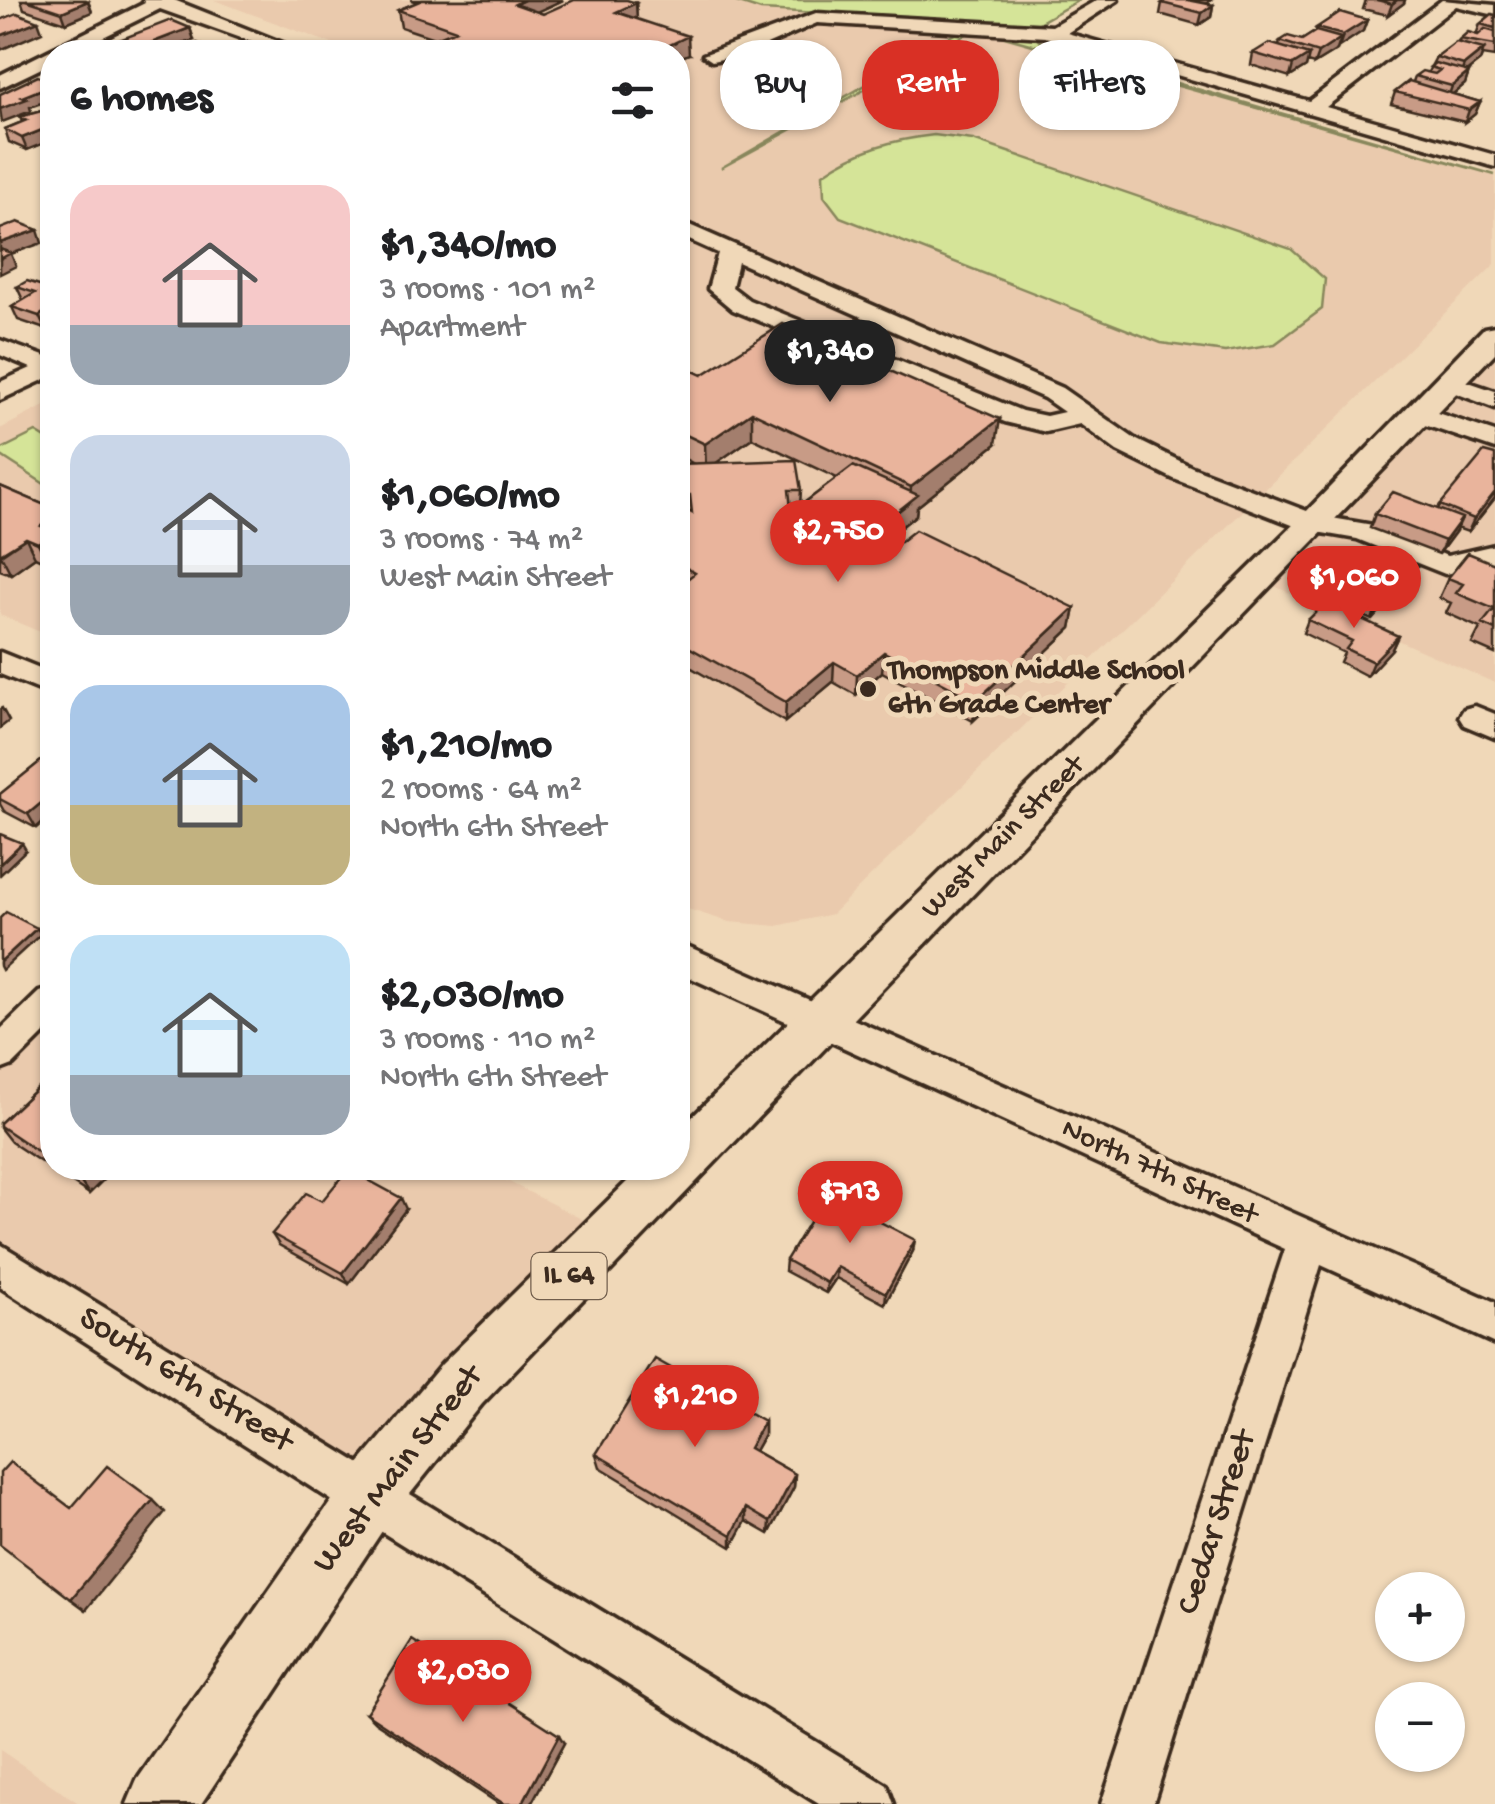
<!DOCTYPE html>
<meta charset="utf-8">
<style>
:root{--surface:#fff;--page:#f2f2f2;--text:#202124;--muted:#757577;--accent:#d93025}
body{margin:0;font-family:"Gochi Hand",sans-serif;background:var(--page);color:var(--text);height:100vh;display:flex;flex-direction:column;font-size:38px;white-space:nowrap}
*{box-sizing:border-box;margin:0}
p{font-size:32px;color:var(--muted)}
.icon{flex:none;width:55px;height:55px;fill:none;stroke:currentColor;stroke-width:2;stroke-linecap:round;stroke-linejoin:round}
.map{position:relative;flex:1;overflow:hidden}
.panel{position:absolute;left:40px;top:40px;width:650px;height:1140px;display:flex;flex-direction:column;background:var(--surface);border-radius:40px;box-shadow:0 2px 8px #0004}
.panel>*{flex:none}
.hud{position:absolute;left:720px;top:40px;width:625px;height:90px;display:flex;gap:20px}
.buttons{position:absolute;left:1375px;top:1572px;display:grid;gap:20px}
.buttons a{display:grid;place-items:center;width:90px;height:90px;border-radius:50%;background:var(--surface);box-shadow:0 2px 8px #0004;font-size:50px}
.price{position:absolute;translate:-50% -85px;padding:0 22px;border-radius:35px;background:var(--accent);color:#fff;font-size:32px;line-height:65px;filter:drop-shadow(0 2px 5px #0008)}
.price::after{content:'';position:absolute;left:50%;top:60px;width:30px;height:22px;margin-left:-15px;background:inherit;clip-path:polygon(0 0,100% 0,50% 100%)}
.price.current{background:#222;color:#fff}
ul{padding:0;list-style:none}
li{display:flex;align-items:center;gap:30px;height:250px;padding:0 30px}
li span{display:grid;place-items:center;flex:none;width:280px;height:200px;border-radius:30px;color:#555}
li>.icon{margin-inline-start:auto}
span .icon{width:120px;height:120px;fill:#fffc;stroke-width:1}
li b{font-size:42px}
h2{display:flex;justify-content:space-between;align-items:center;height:120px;padding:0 30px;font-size:42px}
.pill{padding:0 35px;border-radius:40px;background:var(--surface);box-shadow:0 2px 8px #0004;font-size:35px;line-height:90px}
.pill.current{background:var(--accent);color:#fff}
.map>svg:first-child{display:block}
.built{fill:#eacaad}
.green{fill:#d5e498;stroke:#88875b;stroke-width:2.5}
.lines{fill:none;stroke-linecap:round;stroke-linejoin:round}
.minor-casing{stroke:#3b2a1e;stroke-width:7}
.major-casing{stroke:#3b2a1e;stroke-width:7}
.minor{fill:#f0d8b8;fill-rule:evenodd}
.major{fill:#f0d8b8;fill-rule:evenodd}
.wall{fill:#c89b86;stroke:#3b2a1e;stroke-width:2.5;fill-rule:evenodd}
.shaded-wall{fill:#a37e6d;stroke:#3b2a1e;stroke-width:2.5}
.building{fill:#e9b49c;stroke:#3b2a1e;stroke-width:2.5}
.poi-dot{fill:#3b2a1e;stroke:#f0d8b8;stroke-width:4}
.labels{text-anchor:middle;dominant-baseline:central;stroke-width:10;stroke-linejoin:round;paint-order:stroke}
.shield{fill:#f0d8b8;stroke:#715e4c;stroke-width:2.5}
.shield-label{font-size:28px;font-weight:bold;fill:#3b2a1e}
.poi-label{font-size:30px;font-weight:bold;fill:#3b2a1e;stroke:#f0d8b8;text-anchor:start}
.street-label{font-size:30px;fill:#3b2a1e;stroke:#f0d8b8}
.near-street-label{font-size:35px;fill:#3b2a1e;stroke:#f0d8b8}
</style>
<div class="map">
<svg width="1495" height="1804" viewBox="0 0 1495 1804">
<rect width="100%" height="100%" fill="#f0d8b8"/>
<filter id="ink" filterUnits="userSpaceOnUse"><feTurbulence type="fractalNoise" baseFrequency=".01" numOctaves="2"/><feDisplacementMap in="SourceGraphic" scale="20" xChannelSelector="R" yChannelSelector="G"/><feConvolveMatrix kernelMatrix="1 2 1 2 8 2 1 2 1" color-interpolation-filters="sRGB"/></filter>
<g filter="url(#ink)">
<path class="built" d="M214 0H730L761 10 821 12 818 25 964 30 790 130 976 29 1495 175V264L832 914 777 926 729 922 678 906V52H354Z
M1495 343V437L1432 416Z
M52 402V637L0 615V429Z
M1425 420 1495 444V683L1267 583Z
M52 991V1168H482L601 1229 369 1479 0 1247V1043Z
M0 1750 80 1804H0Z"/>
<path class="green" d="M730 0H1079L1039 23 1033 36 1045 45 1495 175 976 29 721 168 977 21 761 10Z
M934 135 973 140 1291 249 1325 279 1322 309 1275 344 1225 352 1161 343 840 217 824 196 823 174C859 149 891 140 934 135Z
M36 432 52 442V489L0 455V450Z"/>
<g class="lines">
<defs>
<path id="minor" d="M143 0H174L305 52H280L160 9 73 52H52V63L0 88V75L145 3Z
M1097 0H1118L1067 33 1309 101 1442 0 1495 5V15L1456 6 1326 107 1495 155V167L1045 37 817 23 746 54 712 61 703 55 816 13 1052 26Z
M678 220 1062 388 1135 439 1192 467 1320 516 1373 525 1447 556 1495 545V563L1445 574 1357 539 1305 530 1174 479 1117 451 1080 424 1046 432 1005 422 733 310 708 289 718 253 678 235ZM738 262 1044 398 1064 412 1046 416 1022 411 749 300 732 287Z
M0 340 52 359V376L0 400V382L31 368 0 355Z
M1451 376 1495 391V408L1442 388 1439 383 1442 378Z
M1422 408 1495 432V449L1413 421 1409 416Z
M0 652 52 673V695L0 674Z
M1475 706 1495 714V738L1464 725 1459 717 1464 709Z
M678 942 1495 1302V1344L1321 1265 1153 1804H1101L1285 1249 678 972Z
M52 988V1026L13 1065 0 1070V1030L39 992Z
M0 1244 887 1785 894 1804H819L353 1514 0 1287Z"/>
<path id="major" d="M1495 326V353L482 1404 390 1519 201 1804H127L137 1780 348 1477 442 1364 641 1168H678V1131L1302 516 1484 328Z"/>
</defs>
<use href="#minor" class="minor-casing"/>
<use href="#major" class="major-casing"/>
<use href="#minor" class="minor"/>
<use href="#major" class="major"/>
</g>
<path class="wall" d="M21 0H85L88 1 92 12 66 23 24 9Z
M411 0H563L537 12 543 14 636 3 637 19 689 54 412 52 411 48 434 38 401 27 398 10 418 2Z
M1167 0H1211L1206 4 1213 5 1211 17 1199 25 1160 14 1162 3Z
M1366 0H1405L1404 3 1388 15 1363 9Z
M1495 15V57L1482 55 1480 61 1467 71 1469 72 1465 84 1453 94 1480 102 1475 114 1465 122 1391 104 1395 92 1413 82 1415 76 1428 72 1436 57 1459 42 1460 39 1476 35 1480 24Z
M1367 20 1363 31 1338 47 1337 50 1314 64 1307 62 1306 67 1290 77 1251 65 1253 53 1279 46 1280 41 1302 40 1315 32 1316 28Z
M190 28 194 40 161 52H117L114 42Z
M52 108V140L27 150 9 142 5 129 22 122 20 117Z
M52 261V279L49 278 44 265Z
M17 287 52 289V324L45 329 18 320 12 307 23 300Z
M678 364 702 375 996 444 917 507 916 515 874 549 885 554 1075 608 1071 628 973 721 882 672 856 695 833 682 785 722 678 660V586L680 584 678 582V506H679ZM752 438 837 478 800 506 801 490 716 463ZM685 459 694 464H678Z
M0 486 52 508V559L48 563 35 557 11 574 0 570Z
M1495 498 1468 532 1457 528 1439 554 1370 528 1375 514 1438 509 1440 505Z
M1495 564V654L1472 644 1480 628 1446 613 1451 603 1439 598 1448 578Z
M1332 585 1391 598 1372 620 1326 599Z
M1308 620 1398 636 1392 649 1367 676 1340 662 1344 653 1303 633Z
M52 752V814L36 828 4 811 0 804V794Z
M52 1074V1168H115L89 1194 11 1142 0 1128V1123Z
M322 1201 406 1209 349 1284 279 1245 272 1234Z
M913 1251 885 1304 836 1278 826 1293 785 1271 786 1260Z
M764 1421V1435L755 1451 795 1474 794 1487 769 1534 746 1521 732 1547 600 1467 596 1454Z
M366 1713 564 1743 531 1804H499L375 1722Z"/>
<path class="shaded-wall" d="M524 0H563L517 21 515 4Z
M1397 0H1405L1404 3 1388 15 1392 4Z
M88 1 92 12 66 23 62 12Z
M636 3 637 20 616 12Z
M1213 5 1211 17 1199 25 1202 13Z
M1367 20 1363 31 1339 47 1343 35Z
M38 21 42 32 0 50V36Z
M190 28 194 40 161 52H134L133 50Z
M688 36 689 54 678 59V52H655Z
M1341 38 1337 50 1314 64 1318 53Z
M1484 49 1480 61 1460 77 1464 65Z
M1309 55 1306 67 1290 77 1293 65Z
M1469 72 1465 84 1448 98 1452 86Z
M52 85V99L30 107 31 111 2 122 0 109 22 97Z
M1480 102 1475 114 1465 122 1469 110Z
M52 126V140L27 150 22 138Z
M38 230 42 243 11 254 16 266 0 274V243Z
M52 307V324L45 329 39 316Z
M752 412V438L706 470 705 444Z
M1000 419 996 444 917 507 916 515 858 561 859 542 910 502 911 487Z
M684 434 685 459 678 464V438Z
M1495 492V498L1468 532 1474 519Z
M52 518V559L48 563 38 543 41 526Z
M1462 518 1456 531 1439 554 1445 541Z
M26 538 35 557 11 574 1 555Z
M1397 584 1391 598 1372 620 1377 606Z
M1075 608 1071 628 973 721 976 701Z
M1398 636 1392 649 1367 676 1373 662Z
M884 652 882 672 856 695 857 675Z
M834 662 833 682 785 722 786 702Z
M2 708 9 721 0 728V709Z
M52 794V814L36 828 28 814Z
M22 843 26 850 0 875V864Z
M37 928 41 934 2 970 0 966V962Z
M87 1168H115L89 1194 77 1177Z
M401 1198 406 1209 349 1284 343 1273Z
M915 1240 913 1251 885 1304 886 1293Z
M837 1267 836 1278 826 1293 827 1283Z
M764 1421V1435L749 1461V1448Z
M795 1474 794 1487 769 1534 770 1522Z
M153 1500 165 1512 86 1610 71 1599Z
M746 1508V1521L732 1547V1535Z
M559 1735 564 1743 531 1804H522Z"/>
<path class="building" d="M26 0H85L88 1 62 12Z
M422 0H524L515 4 543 14 574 0H627L636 3 616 12 688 36 655 52H448L444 51 423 52 411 48 456 30 398 10Z
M1167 0H1188L1213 5 1202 13 1162 3Z
M1377 0H1397L1392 4Z
M1340 12 1367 20 1343 35 1316 28Z
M17 13 38 21 0 36V20Z
M1492 14 1495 15V28L1480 24Z
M171 20 190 28 133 50 114 42Z
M1485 29 1495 32V45L1460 39 1468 32 1478 35Z
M1316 31 1341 38 1318 53 1280 41 1288 36 1302 40Z
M1456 42 1484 49 1464 65 1436 57Z
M197 43 212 49 204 52H185L179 50Z
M1269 43 1309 55 1293 65 1253 53Z
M173 48 185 52H161Z
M1435 63 1469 72 1452 86 1415 76 1422 71 1435 74 1440 70 1430 67Z
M38 76 52 83V85L22 97 27 99 0 109V94Z
M1409 81 1480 102 1469 110 1395 92Z
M52 108V126L22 138 5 129 27 120 20 117Z
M18 222 38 230 0 243V229Z
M0 249 11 253 0 259Z
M52 261V268L44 265Z
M27 281 52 289V307L39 316 12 307 35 293 17 287Z
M783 324 1000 419 911 487 752 412 705 444 684 434 678 438V364L702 375Z
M1484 452 1495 455V492L1474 519 1440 505Z
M796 460 801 490H789L791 509H796L853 466 918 495 859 542 885 554 915 530 1075 608 976 701 884 652 857 675 834 662 786 702 678 641V586L695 573 678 563V506L692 513 690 495H678V464Z
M0 486 52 508V518L41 526 52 531V533L38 543 26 538 0 554Z
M1393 492 1462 518 1445 541 1375 514Z
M1468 553 1495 564V630L1482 624 1494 609 1456 593 1463 584 1448 578Z
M1352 564 1397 584 1377 606 1332 585Z
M1326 602 1398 636 1373 662 1346 649 1352 641 1308 620Z
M52 752V794L28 814 0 799V794Z
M0 834 22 843 0 864Z
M6 912 37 928 0 962V918Z
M52 1074V1161L0 1126V1123Z
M62 1168H87L77 1177Z
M348 1169 401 1198 343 1273 272 1234 306 1193 322 1201Z
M826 1194 915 1240 886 1293 837 1267 827 1283 786 1260Z
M655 1359 764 1421 749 1448 795 1474 770 1522 746 1508 732 1535 596 1454Z
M10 1462 71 1508 107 1466 153 1500 71 1599 0 1545V1473Z
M412 1640 559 1735 522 1804H504L366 1713Z"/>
</g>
<circle class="poi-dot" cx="868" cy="689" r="10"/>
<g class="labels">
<rect class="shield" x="531.5" y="1253" width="75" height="46" rx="8"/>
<g class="shield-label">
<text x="569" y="1276">IL 64</text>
</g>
<g class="poi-label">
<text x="888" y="672">Thompson Middle School<tspan x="888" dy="34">6th Grade Center</tspan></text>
</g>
<g class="street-label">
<text transform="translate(1004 838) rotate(-45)">West Main Street</text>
<text transform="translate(1159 1173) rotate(25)">North 7th Street</text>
</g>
<g class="near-street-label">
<text transform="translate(185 1381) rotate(32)">South 6th Street</text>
<text transform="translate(399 1470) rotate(-52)">West Main Street</text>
<text transform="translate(1218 1523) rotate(-72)">Cedar Street</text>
</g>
</g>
</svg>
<div class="buttons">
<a>+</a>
<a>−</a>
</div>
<b class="price current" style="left:830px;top:405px">$1,340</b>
<b class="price" style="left:838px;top:585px">$2,750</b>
<b class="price" style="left:1354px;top:631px">$1,060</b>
<b class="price" style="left:850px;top:1246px">$713</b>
<b class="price" style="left:695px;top:1450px">$1,210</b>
<b class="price" style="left:463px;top:1725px">$2,030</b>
<div class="hud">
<a class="pill">Buy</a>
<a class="pill current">Rent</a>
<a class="pill">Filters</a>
</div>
<section class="panel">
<h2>6 homes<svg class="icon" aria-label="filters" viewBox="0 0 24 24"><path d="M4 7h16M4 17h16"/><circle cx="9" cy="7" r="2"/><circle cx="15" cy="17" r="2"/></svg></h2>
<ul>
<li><span style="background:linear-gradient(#f6c9c9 70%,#9aa5b1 0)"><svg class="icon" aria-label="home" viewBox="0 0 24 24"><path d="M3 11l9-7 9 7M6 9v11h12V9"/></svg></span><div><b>$1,340/mo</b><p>3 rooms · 101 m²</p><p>Apartment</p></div></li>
<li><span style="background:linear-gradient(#c9d6e8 65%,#9aa5b1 0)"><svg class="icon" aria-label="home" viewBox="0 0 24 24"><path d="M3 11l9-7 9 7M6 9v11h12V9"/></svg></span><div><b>$1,060/mo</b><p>3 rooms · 74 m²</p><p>West Main Street</p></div></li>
<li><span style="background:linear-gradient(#a9c7e8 60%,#c2b280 0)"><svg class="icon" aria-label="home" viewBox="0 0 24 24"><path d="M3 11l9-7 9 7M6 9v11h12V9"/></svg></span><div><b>$1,210/mo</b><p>2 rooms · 64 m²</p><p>North 6th Street</p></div></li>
<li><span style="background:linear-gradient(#bfe0f5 70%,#9aa5b1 0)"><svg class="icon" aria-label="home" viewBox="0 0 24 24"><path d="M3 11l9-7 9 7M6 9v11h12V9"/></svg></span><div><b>$2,030/mo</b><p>3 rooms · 110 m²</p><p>North 6th Street</p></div></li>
</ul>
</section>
</div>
